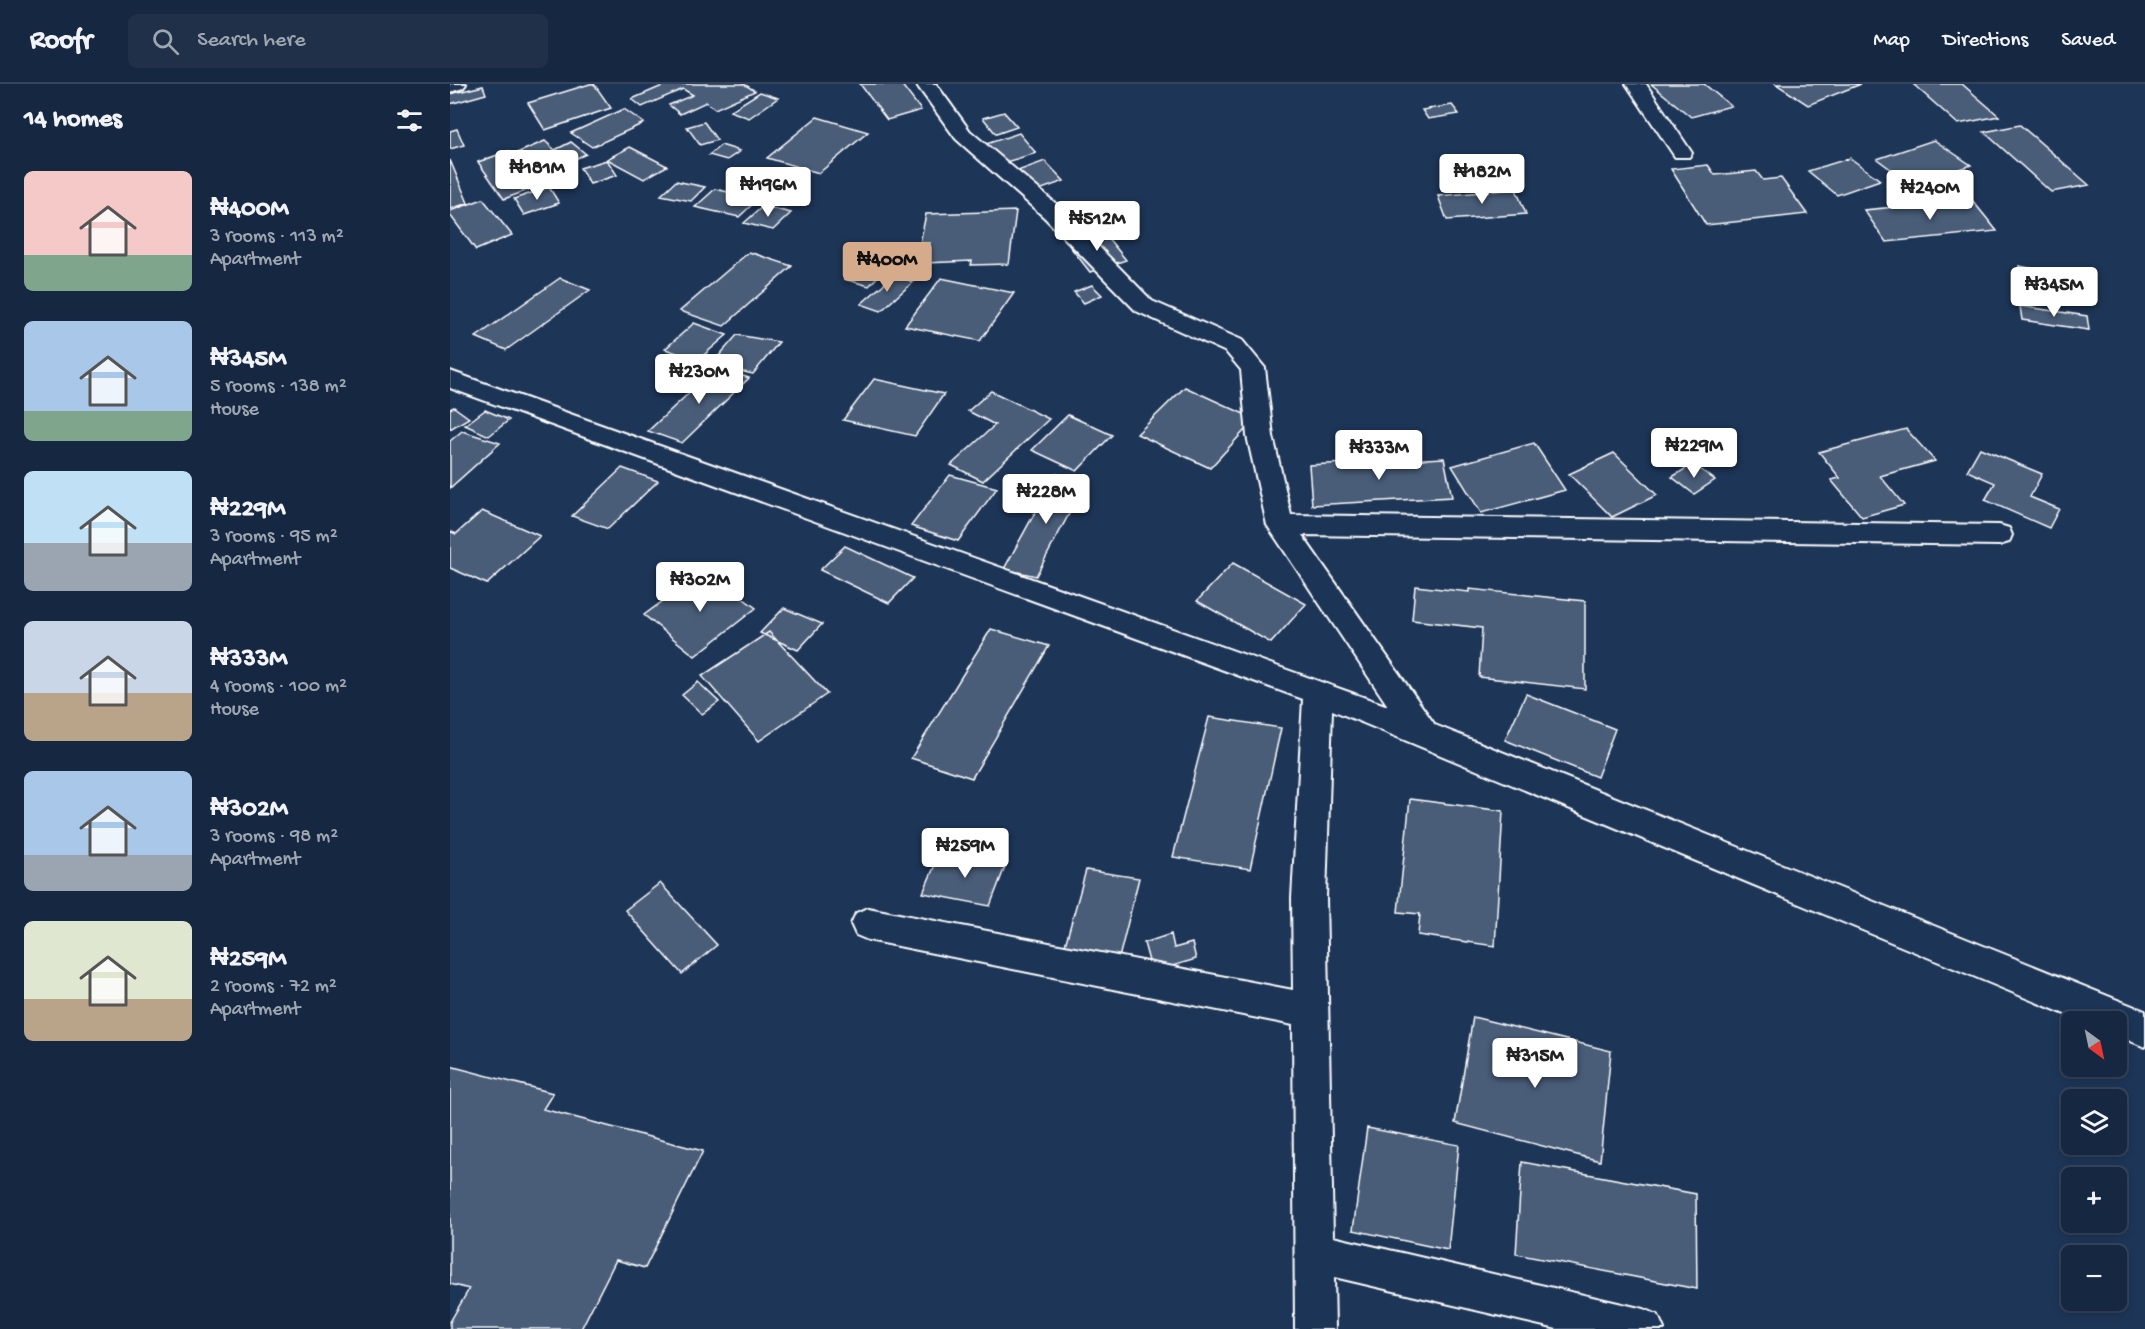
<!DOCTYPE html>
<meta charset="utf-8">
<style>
:root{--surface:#162841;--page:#1f3048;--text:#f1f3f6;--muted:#9ea6b1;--line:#35445a;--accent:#d6ab8b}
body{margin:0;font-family:"Gochi Hand",sans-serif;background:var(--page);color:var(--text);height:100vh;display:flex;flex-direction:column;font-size:22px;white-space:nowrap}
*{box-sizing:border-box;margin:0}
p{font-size:20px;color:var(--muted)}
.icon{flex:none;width:33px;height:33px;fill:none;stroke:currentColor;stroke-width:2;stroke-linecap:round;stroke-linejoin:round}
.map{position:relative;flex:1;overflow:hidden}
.drawer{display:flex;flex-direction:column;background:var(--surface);width:450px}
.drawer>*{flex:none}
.needle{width:39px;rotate:147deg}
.controls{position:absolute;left:1611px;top:927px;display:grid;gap:12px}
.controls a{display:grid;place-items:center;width:66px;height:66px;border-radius:9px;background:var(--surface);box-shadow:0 3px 9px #0003,0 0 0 2px var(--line);font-size:30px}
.price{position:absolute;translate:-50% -51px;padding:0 14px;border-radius:6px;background:#fff;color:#222;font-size:20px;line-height:39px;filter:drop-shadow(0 2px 3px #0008)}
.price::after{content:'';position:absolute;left:50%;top:36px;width:18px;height:14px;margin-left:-9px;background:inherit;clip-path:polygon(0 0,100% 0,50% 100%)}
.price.on{background:var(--accent);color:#111}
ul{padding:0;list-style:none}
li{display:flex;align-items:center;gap:18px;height:150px;padding:0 24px}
li span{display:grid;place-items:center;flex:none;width:168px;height:120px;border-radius:9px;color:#555}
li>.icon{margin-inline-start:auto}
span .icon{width:72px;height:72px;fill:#fffc;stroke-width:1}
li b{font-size:26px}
h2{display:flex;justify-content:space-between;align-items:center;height:72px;padding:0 24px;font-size:26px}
header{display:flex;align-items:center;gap:36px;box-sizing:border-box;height:84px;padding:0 30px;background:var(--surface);border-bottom:2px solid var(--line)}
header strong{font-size:28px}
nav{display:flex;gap:33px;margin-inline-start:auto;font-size:21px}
.search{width:420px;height:54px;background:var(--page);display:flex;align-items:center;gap:15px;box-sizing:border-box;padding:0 21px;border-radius:9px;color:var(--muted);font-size:22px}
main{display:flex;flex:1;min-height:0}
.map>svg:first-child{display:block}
.building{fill:#4a5d79;stroke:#fff;stroke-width:1.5}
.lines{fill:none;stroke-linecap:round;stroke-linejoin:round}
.street-casing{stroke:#fff;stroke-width:4}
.street{fill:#1d3557;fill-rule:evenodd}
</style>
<header>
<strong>Roofr</strong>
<div class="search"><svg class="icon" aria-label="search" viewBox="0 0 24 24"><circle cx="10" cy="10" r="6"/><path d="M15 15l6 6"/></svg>Search here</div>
<nav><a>Map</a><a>Directions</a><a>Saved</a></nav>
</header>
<main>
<section class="drawer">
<h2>14 homes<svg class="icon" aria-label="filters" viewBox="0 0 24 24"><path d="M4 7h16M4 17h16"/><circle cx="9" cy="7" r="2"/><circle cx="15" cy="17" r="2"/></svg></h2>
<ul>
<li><span style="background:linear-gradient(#f6c9c9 70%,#7fa58c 0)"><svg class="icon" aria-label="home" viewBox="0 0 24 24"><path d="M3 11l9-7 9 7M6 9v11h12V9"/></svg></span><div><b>₦400M</b><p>3 rooms · 113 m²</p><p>Apartment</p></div></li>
<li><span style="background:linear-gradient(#a9c7e8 75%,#7fa58c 0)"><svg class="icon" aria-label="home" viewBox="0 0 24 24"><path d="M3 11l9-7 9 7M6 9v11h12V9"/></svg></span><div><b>₦345M</b><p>5 rooms · 138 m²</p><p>House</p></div></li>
<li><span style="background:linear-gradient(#bfe0f5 60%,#9aa5b1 0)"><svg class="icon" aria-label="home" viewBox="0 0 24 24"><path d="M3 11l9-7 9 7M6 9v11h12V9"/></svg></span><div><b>₦229M</b><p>3 rooms · 95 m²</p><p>Apartment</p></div></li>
<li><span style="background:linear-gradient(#c9d6e8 60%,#b9a48a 0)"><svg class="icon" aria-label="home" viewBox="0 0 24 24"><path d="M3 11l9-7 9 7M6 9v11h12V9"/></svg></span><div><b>₦333M</b><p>4 rooms · 100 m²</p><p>House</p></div></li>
<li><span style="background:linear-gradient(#a9c7e8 70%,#9aa5b1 0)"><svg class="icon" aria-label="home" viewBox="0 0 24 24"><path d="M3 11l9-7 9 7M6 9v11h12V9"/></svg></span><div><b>₦302M</b><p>3 rooms · 98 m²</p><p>Apartment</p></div></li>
<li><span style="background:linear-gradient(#dfe7d0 65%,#b9a48a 0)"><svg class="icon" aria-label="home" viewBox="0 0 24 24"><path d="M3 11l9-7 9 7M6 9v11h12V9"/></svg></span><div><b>₦259M</b><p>2 rooms · 72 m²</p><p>Apartment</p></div></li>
</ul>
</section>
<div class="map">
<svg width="1695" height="1245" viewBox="0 0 1695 1245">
<rect width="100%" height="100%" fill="#1d3557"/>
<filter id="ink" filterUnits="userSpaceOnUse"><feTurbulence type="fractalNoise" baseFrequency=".0167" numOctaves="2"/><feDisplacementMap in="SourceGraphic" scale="12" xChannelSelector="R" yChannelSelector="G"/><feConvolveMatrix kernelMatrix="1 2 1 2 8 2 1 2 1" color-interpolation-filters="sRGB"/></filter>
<g filter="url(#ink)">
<path class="building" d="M140 0H144L161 24 95 46 78 19Z
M217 0H294L305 7 265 25 256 18 230 30 219 21 243 11 233 5 192 23 182 15Z
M410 0H451L471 26 437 36Z
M1201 0H1254L1281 22 1241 33Z
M1326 0H1411L1358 21Z
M1463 0H1512L1549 32 1508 40Z
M33 2 36 10 0 20V10Z
M310 8 328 14 299 34 280 27Z
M1002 21 1009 30 978 35 972 26Z
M174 25 194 39 142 63 121 49Z
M554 28 567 43 546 50 533 34Z
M367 33 418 48 369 89 317 74Z
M254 38 267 56 250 61 237 43Z
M1570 41 1639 101 1601 108 1534 48Z
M7 45 14 61 0 65V47Z
M569 49 586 69 553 79 536 60Z
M1484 56 1521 81 1462 101 1427 75Z
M95 57 105 66 121 58 136 70 91 90 67 69Z
M271 61 290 67 277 76 259 71Z
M180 63 217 82 194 95 157 75Z
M59 67 86 103 54 115 28 78Z
M1400 74 1430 96 1387 111 1358 87Z
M0 76 18 119 0 125Z
M157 76 167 91 140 100 130 84Z
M595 77 614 97 581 109 562 89Z
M1258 81 1265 91 1306 87 1313 96 1331 94 1357 130 1256 141 1221 85Z
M226 97 255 103 241 117 211 111Z
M99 103 109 119 74 131 64 115Z
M265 105 308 115 289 133 245 123Z
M1066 105 1076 130 997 136 988 112Z
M33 115 62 151 26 166 0 131V127Z
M1522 116 1547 147 1436 158 1414 126Z
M313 122 341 129 323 146 294 139Z
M566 127 559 180 521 181 522 177 475 179 480 159H470L476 130Z
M653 148 676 176 640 188 618 160Z
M299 168 342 182 274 242 230 227Z
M407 182 432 188 419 202 394 195Z
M1569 182 1595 187 1594 214 1567 208Z
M444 191 463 198 431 227 411 220Z
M110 194 140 206 56 266 26 253Z
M491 194 564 209 530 257 455 242Z
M642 201 652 211 634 219 624 208Z
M1570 222 1637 232 1639 246 1572 236Z
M244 239 277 251 248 276 215 265Z
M287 251 329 258 303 290 261 281Z
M267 283 299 294 232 359 198 347Z
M424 295 494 310 465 352 393 336Z
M735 303 805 335 760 384 687 350Z
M541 307 599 335 533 397 501 381 545 341 518 327Z
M4 323 19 334 0 345V325Z
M35 326 59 336 39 352 15 341Z
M618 331 662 351 627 387 582 366Z
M1456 345 1485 377 1430 392 1454 421 1412 433 1381 396 1390 394 1369 368Z
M12 347 50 359 0 404V357Z
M1084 359 1115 406 1031 429 1002 382Z
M1530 364 1592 390 1580 413 1609 425 1599 444 1535 416 1545 399 1517 387Z
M1164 369 1207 411 1162 433 1119 390Z
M994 374 1002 413 862 421 859 381Z
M1243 380 1265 396 1244 410 1222 393Z
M172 384 208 397 158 445 122 432Z
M606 390 637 396 586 492 554 485Z
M500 391 547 404 508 457 461 442Z
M32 427 90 452 37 500 0 484V447L6 450Z
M395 462 463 494 439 519 370 486Z
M783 479 856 520 821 559 747 517Z
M255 486 306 524 245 572 194 531Z
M965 502 1019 508V505L1135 517V605L1029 593 1032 544 962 536Z
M334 524 372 540 348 566 310 549Z
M541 545 599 562 522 694 461 674Z
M319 548 377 610 309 657 252 592Z
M248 598 269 618 252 630 232 611Z
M1076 610 1165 645 1147 693 1055 656Z
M759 633 831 644 800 785 723 773Z
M960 715 1053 727 1045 862 968 851 970 830 948 828Z
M491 767 556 780 540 822 473 809Z
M636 786 689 794 669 874 614 865Z
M210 799 267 861 232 890 175 826Z
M721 850 724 864 742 859 746 875 702 888 694 859Z
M1023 933 1161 967 1150 1077 1005 1039Z
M0 982 103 1009 93 1025 253 1067 195 1184 166 1176 131 1245H0V1238L19 1205 0 1200Z
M917 1044 1009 1061 998 1166 903 1146Z
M1072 1078 1246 1110 1247 1205 1066 1170Z"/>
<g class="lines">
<defs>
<path id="street" d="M0 0H16L13 4 0 8Z
M466 0H486L520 47 611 124 702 217 792 256 815 284 823 352 841 431 1549 441 1559 444 1562 451 1559 458 1549 461 852 451 985 641 1695 927V963L1666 951V938H1634L882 626 876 814 883 1153 1194 1225 1208 1231 1214 1245H1107L884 1193 885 1245H845L843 941 418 856 406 851 401 840 406 829 418 824 843 906 842 814 853 615 0 304V287L938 622 817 441 797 352 791 286 776 268 686 227 595 134 506 55Z
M1176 0H1196L1242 69 1239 73H1225Z"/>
</defs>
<use href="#street" class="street-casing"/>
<use href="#street" class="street"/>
</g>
</g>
</svg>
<div class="controls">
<a><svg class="needle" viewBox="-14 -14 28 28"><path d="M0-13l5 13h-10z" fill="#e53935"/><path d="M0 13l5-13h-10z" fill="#9ea6b1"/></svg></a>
<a><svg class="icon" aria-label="layers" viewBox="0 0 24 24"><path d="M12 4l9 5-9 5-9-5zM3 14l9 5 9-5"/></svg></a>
<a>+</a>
<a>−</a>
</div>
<b class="price" style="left:87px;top:117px">₦181M</b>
<b class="price" style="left:1032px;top:121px">₦182M</b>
<b class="price" style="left:318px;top:134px">₦196M</b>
<b class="price" style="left:1480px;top:137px">₦240M</b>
<b class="price" style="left:647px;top:168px">₦512M</b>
<b class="price on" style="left:437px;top:209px">₦400M</b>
<b class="price" style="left:1604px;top:234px">₦345M</b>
<b class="price" style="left:249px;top:321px">₦230M</b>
<b class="price" style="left:1244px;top:395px">₦229M</b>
<b class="price" style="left:929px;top:397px">₦333M</b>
<b class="price" style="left:596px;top:441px">₦228M</b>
<b class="price" style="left:250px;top:529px">₦302M</b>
<b class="price" style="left:515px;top:795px">₦259M</b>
<b class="price" style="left:1085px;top:1005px">₦315M</b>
</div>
</main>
